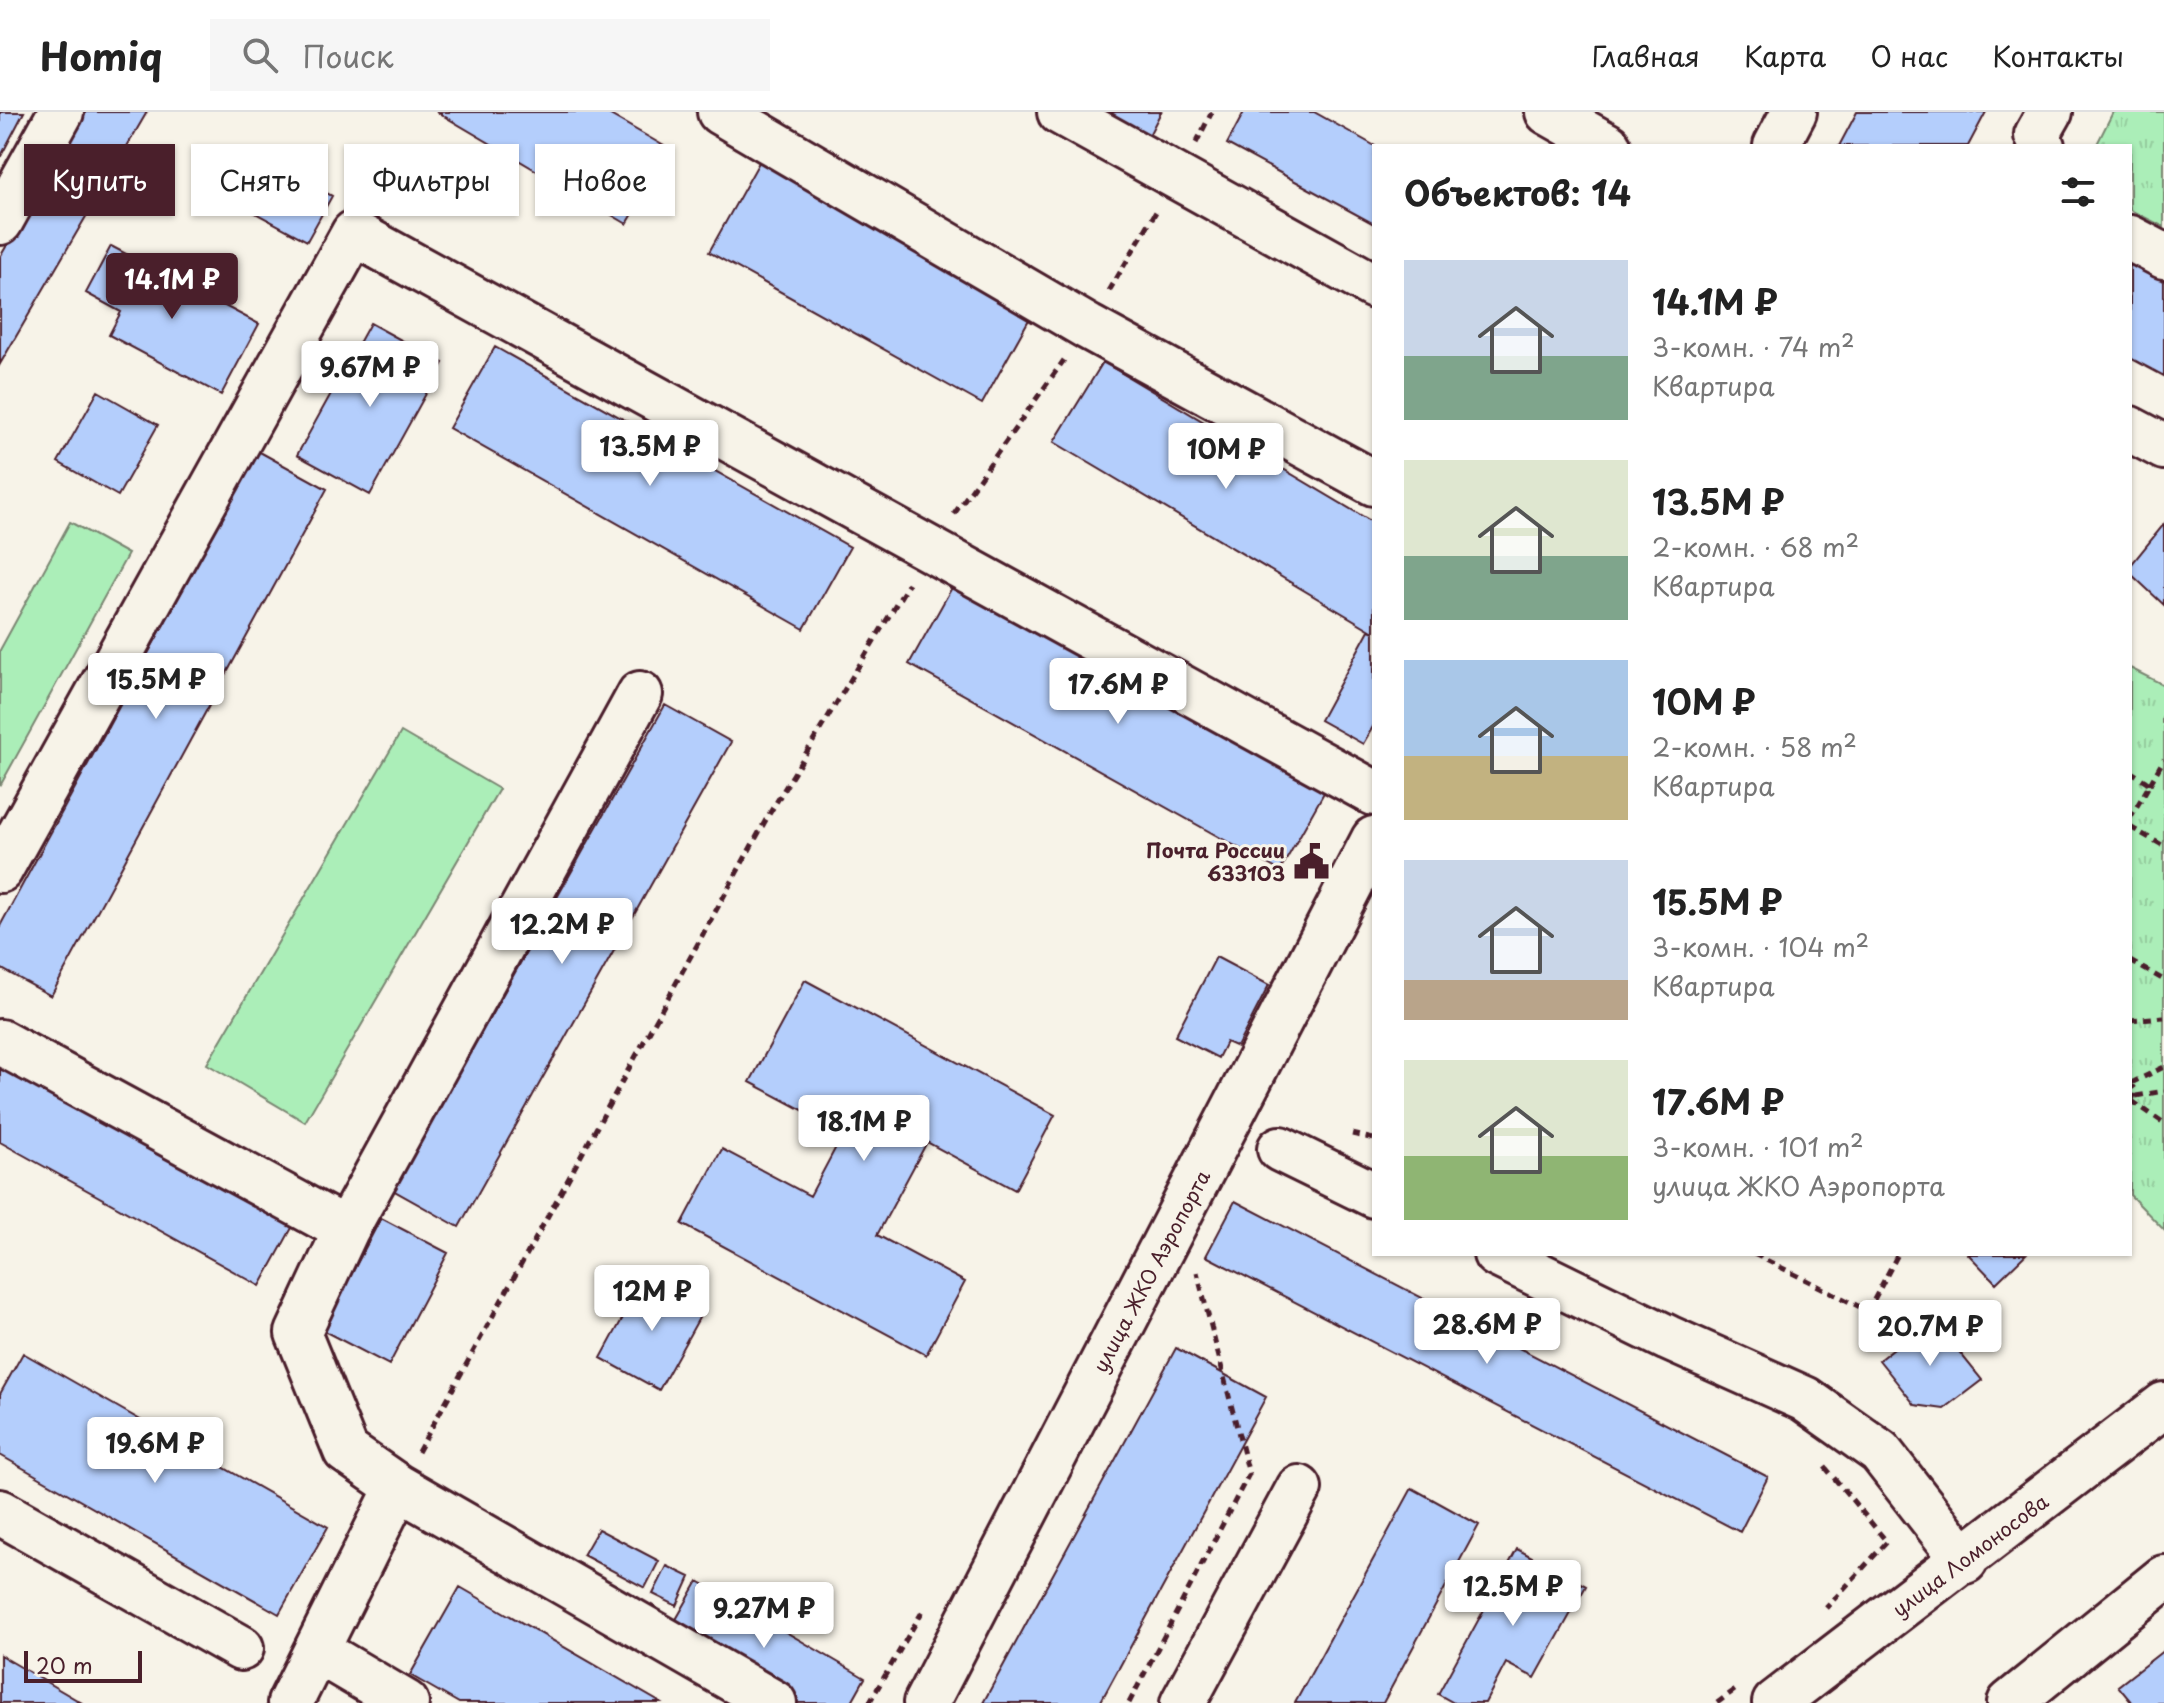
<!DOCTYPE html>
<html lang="ru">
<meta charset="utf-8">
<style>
:root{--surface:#fff;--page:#f6f6f6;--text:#222;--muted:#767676;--line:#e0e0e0;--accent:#4a1f2b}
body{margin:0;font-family:"Playpen Sans",sans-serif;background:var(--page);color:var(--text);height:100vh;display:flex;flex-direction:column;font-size:30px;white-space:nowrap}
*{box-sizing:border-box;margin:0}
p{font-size:26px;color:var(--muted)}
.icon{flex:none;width:44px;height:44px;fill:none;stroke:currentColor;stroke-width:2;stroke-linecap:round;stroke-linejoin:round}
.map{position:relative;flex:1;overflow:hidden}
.panel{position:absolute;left:1372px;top:32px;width:760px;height:1112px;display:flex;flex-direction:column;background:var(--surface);border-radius:0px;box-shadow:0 2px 6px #0004}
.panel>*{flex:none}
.banner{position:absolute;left:24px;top:32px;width:760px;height:72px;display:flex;gap:16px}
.scale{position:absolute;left:24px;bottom:20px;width:118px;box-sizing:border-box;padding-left:8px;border:4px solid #4a1f2b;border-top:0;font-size:22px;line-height:28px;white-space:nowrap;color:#4a1f2b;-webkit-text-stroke:6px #f7f3e8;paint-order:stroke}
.price{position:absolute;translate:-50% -68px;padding:0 18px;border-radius:8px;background:#fff;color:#222;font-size:26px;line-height:52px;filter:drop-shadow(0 2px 4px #0008)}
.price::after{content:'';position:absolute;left:50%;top:48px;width:24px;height:18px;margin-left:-12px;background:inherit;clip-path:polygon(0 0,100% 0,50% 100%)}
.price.selected{background:var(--accent);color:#fff}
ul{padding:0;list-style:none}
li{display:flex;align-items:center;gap:24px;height:200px;padding:0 32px}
li span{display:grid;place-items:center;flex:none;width:224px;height:160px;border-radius:0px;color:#555}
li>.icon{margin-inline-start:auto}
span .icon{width:96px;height:96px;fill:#fffc;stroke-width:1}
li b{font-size:34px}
h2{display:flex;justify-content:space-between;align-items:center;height:96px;padding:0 32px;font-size:34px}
.pill{padding:0 28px;border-radius:0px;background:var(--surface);box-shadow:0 2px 6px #0004;font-size:28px;line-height:72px}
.pill.selected{background:var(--accent);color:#fff}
header{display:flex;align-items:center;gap:48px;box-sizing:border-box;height:112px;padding:0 40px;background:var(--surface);border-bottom:2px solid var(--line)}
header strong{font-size:38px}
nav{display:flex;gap:44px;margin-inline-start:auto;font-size:28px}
.search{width:560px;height:72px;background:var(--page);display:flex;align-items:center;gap:20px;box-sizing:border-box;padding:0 28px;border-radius:0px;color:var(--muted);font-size:30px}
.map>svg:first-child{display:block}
.grass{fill:url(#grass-tufts);stroke:#7a8672;stroke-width:2}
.pitch{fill:#abeeb8;stroke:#7a8672;stroke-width:2}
.building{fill:#b4cefc;stroke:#4a1f2b;stroke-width:2}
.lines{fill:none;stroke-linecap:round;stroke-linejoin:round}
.minor-casing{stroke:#4a1f2b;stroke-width:50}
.path{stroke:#4a1f2b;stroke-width:5;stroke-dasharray:8 6;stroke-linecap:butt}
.minor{stroke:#f7f3e8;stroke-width:44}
.labels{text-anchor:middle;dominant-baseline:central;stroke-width:6;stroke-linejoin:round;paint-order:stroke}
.poi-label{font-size:20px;font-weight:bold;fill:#4a1f2b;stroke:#f7f3e8;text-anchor:end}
.street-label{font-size:20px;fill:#4a1f2b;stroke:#f7f3e8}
</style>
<header>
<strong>Homiq</strong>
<div class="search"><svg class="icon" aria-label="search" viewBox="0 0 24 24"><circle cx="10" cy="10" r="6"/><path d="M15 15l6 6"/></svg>Поиск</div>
<nav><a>Главная</a><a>Карта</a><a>О нас</a><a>Контакты</a></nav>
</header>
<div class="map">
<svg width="2164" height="1591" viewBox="0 0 2164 1591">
<defs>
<pattern id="grass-tufts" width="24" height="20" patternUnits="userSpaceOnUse" patternTransform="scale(2)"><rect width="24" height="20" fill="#abeeb8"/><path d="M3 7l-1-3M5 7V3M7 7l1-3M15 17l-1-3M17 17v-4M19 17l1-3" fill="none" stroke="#95cc9e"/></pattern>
</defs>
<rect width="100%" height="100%" fill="#f7f3e8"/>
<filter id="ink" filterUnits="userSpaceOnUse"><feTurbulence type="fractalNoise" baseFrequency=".0125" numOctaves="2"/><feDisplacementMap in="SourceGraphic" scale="16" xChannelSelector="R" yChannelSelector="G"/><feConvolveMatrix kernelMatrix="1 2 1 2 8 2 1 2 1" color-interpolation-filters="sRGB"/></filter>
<g filter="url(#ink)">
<path class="grass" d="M2113 0H2164V115L2130 98V34H2096Z
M2130 556 2164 573V1118L2130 1083Z"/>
<path class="pitch" d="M70 410 128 442 0 674V538Z
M401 620 499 677 305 1010 207 952Z"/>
<path class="building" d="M0 0H24L0 46Z
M85 0H147L0 252V145Z
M437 0H605L671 38 627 112Z
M1078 0H1161L1143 35Z
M1244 0H1314L1375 34 1374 112 1227 32Z
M1857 0H1986L1968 34H1839Z
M763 43 1036 195 982 292 709 140Z
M263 47 332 84 307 129 239 92Z
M111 134 259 212 221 283 109 223 121 200 86 181Z
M2130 151 2164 169V264L2130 246Z
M370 211 443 251 370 383 297 343Z
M495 235 850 435 804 517 449 316Z
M1103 250 1374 411V520L1054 330Z
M98 279 158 313 118 384 58 350Z
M258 339 327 377 51 884 0 856V814Z
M2164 412V493L2130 461V454Z
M955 470 1326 677 1280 759 909 552Z
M1369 518 1374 520V613L1363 632 1320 608Z
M665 593 731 630 459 1115 393 1078Z
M1216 845 1269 873 1237 935 1226 930 1218 946 1175 924Z
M805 868 1055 1003 1015 1078 927 1030 877 1123 965 1170 926 1243 682 1112 722 1037 810 1084 844 1020 750 970Z
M0 952 293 1114 260 1174 0 1030Z
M1235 1089 1768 1365 1740 1420 1206 1144Z
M381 1106 448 1141 389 1253 322 1218Z
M1968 1142H2026L1996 1171Z
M645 1165 704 1197 659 1278 601 1246Z
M1932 1206 1982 1268 1944 1297 1915 1293 1879 1248Z
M1176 1236 1266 1285 1100 1591H983Z
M23 1241 328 1415 279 1502 0 1343V1282Z
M1412 1376 1479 1413 1383 1591H1295Z
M598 1417 659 1449 645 1476 583 1443Z
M1517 1437 1586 1474 1535 1566 1506 1551 1485 1591H1454L1438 1582Z
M667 1454 690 1465 677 1494 653 1482Z
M698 1469 865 1566 851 1591H797L670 1518Z
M460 1475 661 1591H459L410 1563Z
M2164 1538V1591H2132L2118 1574Z
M0 1543 82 1591H0Z"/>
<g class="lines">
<defs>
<path id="minor" d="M720 0 1088 215 1374 371
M1060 0 1374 174
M1548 0 1608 34
M1776 34 1794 0
M2042 34 2037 23 2050 0
M0 110 61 0
M2130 126 2164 144
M2130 317 2164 335
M0 758 354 121 1374 681
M0 930 346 1118 298 1221 346 1339 398 1375
M1280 1037 1374 1083
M346 1118 640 582
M1496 1142 1668 1226 1805 1287 1880 1340 1965 1449
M0 1400 241 1536
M318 1539 406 1591
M290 1591 398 1375 774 1591
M926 1591 1374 727
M1183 1591 1299 1376
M1775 1591 2164 1293
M2010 1591 2164 1466"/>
</defs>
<use href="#minor" class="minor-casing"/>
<path class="path" d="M1196 31 1212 0
M1109 179 1157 98
M954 402 1064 248
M2164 604V618
M2130 659 2150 672 2130 706
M2150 672 2164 647
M2130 715 2164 734
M2130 849 2164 868
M2130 908 2164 905
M2130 970 2136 978 2130 993
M2131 971 2164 955
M2136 984 2164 979
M2132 989 2164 1011
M1352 1022 1374 1027
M1754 1142 1868 1199 1898 1142
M418 1340 768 704 909 471
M1825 1355 1887 1430 1826 1496
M869 1591 925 1495
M1129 1591 1249 1362 1197 1160
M1717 1591 1736 1577"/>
<use href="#minor" class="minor"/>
</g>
</g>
<defs>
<symbol id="civic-bare" viewBox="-9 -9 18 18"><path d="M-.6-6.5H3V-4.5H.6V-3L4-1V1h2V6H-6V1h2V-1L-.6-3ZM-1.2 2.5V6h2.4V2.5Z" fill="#4a1f2b" stroke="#f7f3e8" stroke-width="2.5" paint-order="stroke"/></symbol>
</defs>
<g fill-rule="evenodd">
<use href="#civic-bare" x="1286" y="724" width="51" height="51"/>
</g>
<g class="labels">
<g class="poi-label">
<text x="1285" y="738">Почта России<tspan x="1285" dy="23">633103</tspan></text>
</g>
<g class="street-label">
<text transform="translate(1151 1159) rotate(-62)">улица ЖКО Аэропорта</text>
<text transform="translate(1970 1443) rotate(-37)">улица Ломоносова</text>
</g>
</g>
</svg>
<div class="scale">20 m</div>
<b class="price selected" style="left:172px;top:209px">14.1M ₽</b>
<b class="price" style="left:370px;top:297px">9.67M ₽</b>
<b class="price" style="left:650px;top:376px">13.5M ₽</b>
<b class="price" style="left:1226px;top:379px">10M ₽</b>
<b class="price" style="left:156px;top:609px">15.5M ₽</b>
<b class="price" style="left:1118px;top:614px">17.6M ₽</b>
<b class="price" style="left:562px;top:854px">12.2M ₽</b>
<b class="price" style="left:864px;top:1051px">18.1M ₽</b>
<b class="price" style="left:652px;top:1221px">12M ₽</b>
<b class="price" style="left:1487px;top:1254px">28.6M ₽</b>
<b class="price" style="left:1930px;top:1256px">20.7M ₽</b>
<b class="price" style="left:155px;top:1373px">19.6M ₽</b>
<b class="price" style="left:1513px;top:1516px">12.5M ₽</b>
<b class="price" style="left:764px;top:1538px">9.27M ₽</b>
<div class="banner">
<a class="pill selected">Купить</a>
<a class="pill">Снять</a>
<a class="pill">Фильтры</a>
<a class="pill">Новое</a>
</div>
<section class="panel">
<h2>Объектов: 14<svg class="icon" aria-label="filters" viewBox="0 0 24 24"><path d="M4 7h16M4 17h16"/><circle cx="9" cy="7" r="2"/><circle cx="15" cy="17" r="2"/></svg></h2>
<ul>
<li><span style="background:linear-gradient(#c9d6e8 60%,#7fa58c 0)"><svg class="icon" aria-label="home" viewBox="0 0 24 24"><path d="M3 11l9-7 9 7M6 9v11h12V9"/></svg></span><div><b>14.1M ₽</b><p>3-комн. · 74 m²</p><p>Квартира</p></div></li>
<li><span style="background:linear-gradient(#dfe7d0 60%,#7fa58c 0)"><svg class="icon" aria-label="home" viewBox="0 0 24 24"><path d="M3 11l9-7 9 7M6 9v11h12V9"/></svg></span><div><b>13.5M ₽</b><p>2-комн. · 68 m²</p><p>Квартира</p></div></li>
<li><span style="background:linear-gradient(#a9c7e8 60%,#c2b280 0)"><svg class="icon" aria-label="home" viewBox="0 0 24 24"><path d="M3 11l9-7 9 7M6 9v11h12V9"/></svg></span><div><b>10M ₽</b><p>2-комн. · 58 m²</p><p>Квартира</p></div></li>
<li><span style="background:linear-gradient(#c9d6e8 75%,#b9a48a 0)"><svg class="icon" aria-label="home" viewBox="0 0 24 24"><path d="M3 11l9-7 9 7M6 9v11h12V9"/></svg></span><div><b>15.5M ₽</b><p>3-комн. · 104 m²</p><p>Квартира</p></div></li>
<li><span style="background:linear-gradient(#dfe7d0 60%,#8fb573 0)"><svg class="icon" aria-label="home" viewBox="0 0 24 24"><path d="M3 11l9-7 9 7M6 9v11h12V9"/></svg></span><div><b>17.6M ₽</b><p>3-комн. · 101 m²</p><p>улица ЖКО Аэропорта</p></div></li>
</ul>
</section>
</div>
